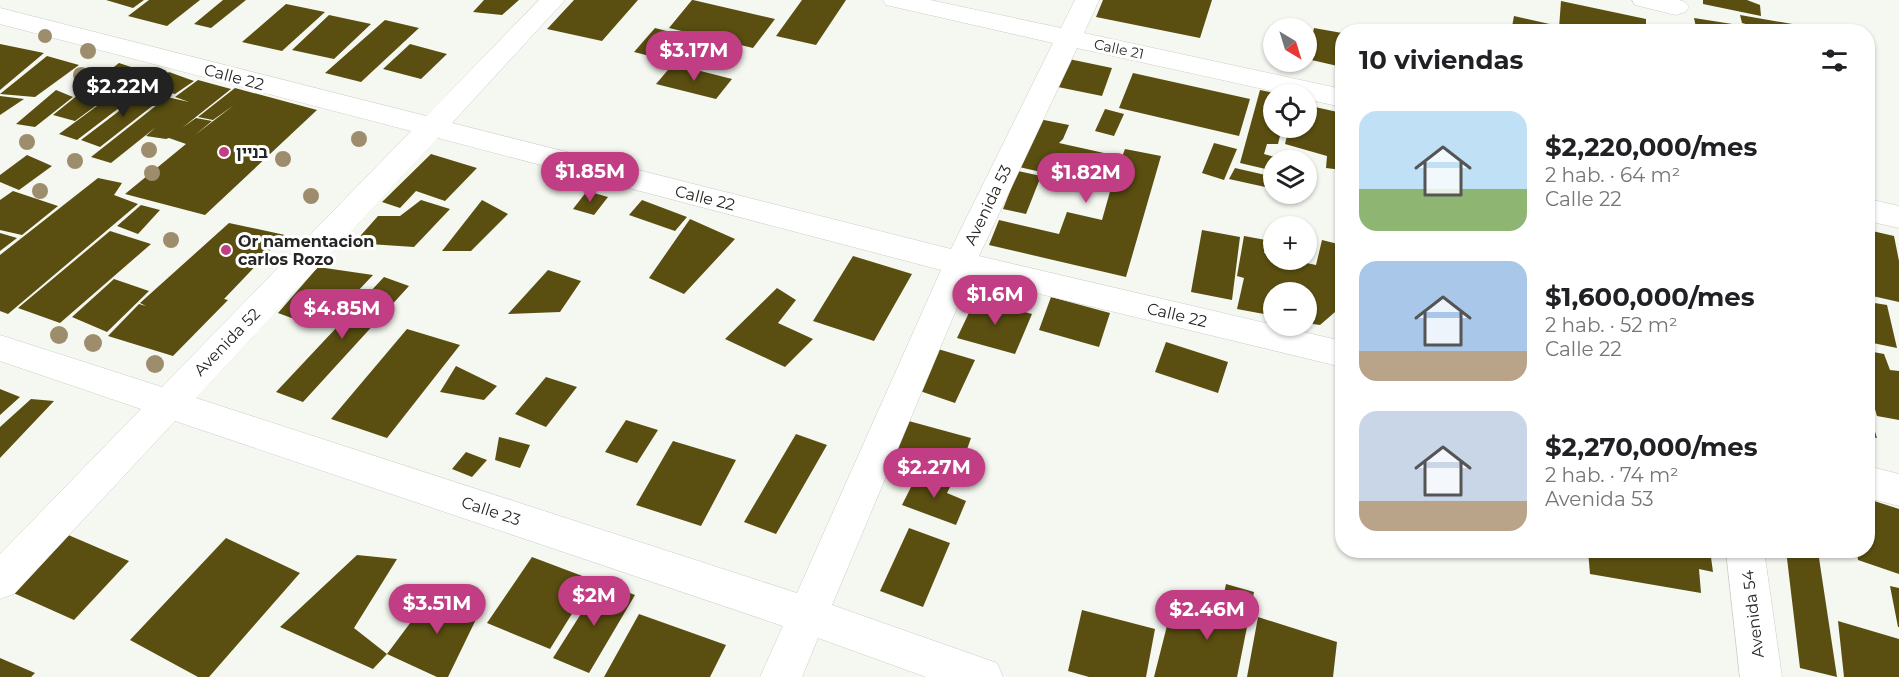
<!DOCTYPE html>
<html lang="es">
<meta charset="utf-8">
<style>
:root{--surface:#fff;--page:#f6f6f6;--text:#202124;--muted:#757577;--accent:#c13e85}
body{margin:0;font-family:Montserrat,"Noto Sans Hebrew",sans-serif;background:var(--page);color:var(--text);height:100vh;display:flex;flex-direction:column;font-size:22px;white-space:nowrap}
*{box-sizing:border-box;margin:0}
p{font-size:20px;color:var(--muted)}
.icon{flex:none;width:33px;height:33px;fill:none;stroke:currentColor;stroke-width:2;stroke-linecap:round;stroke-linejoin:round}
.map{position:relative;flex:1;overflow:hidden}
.side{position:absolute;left:1335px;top:24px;width:540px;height:534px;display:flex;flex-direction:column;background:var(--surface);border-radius:24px;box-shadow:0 2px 4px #0004}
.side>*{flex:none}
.needle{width:39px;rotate:142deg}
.buttons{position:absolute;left:1263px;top:18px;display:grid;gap:12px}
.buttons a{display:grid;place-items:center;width:54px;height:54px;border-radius:50%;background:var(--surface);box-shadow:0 2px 4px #0004;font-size:30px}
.price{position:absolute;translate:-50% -51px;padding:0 14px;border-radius:21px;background:var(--accent);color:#fff;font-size:20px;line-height:39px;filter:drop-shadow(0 2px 3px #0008)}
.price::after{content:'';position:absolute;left:50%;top:36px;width:18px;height:14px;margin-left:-9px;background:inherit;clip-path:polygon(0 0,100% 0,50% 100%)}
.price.active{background:#222;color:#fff}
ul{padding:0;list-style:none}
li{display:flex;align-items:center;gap:18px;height:150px;padding:0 24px}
li span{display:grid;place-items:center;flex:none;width:168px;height:120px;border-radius:18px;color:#555}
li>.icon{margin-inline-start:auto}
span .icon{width:72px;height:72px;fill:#fffc;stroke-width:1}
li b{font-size:26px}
h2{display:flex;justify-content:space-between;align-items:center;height:72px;padding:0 24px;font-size:26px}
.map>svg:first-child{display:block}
.building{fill:#5a4f10}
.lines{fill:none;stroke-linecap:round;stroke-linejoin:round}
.minor-casing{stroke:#cbcec8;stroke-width:1}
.minor{fill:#fff;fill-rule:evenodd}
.tree{fill:#9e8d6c}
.poi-dot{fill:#c13e85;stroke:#fff;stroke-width:2}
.labels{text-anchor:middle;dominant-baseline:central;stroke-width:6;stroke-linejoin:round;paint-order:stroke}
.far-street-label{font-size:14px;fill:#262725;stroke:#fff}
.street-label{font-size:16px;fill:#262725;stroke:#fff}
.poi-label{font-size:16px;font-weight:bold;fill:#262725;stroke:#fff;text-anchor:start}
</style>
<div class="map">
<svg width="1899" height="677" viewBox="0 0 1899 677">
<rect width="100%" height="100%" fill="#f5f7f1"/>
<path class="building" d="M106 0H144L133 8Z
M149 0H200L167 26 128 16Z
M223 0H246L211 28 194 24Z
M484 0H519L502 15 473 12Z
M574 0H638L602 41 547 29Z
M692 0H693L775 19 753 48 669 28Z
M802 0H846L816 45 776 36Z
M1103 0H1212L1200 38 1096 17Z
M1703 0H1747L1760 5 1761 16 1703 4Z
M1561 1 1646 19V32H1573L1559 28Z
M286 4 325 12 282 51 242 42Z
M329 15 371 24 334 59 292 50Z
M1740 15 1821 29 1822 32H1697L1694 18 1764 29 1742 23Z
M1514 16 1554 25 1558 32H1511Z
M385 20 419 28 361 82 325 73Z
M655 28 697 39 677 63 634 52Z
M1314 28 1342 33V67L1307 59Z
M0 44 44 53 0 90Z
M410 44 447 54 421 79 383 69Z
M47 56 79 65 35 97 0 94Z
M1064 58 1112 68 1102 96 1053 86Z
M119 63 149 73 162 76 142 93 119 88 110 95 86 89Z
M673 64 732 79 716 99 656 84Z
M169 72 194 81 175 94 151 88Z
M1133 73 1250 99 1239 136 1119 108Z
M198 80 231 89 182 128 196 118 212 121 195 135 234 105 213 120 198 117 235 88 317 110 205 215 125 194 186 144 169 138 166 139 146 136 156 127 111 163 91 157 167 97 189 102 175 97Z
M148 89 165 96 100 147 81 140Z
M56 90 73 97 35 127 16 124Z
M84 90 109 96 75 121 53 115Z
M1260 90 1274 93V128H1282L1278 144H1267L1264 154 1286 160H1274V171L1240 163Z
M116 92 136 95 77 140 59 134Z
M0 96 24 99 0 115Z
M1306 105 1342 113V170L1326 168 1327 156 1285 144 1289 128H1306Z
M1105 109 1124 114 1114 136 1095 131Z
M1039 119 1069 125 1063 139 1059 143 1122 157 1125 149 1161 156 1126 277 989 245 999 220 1059 234 1067 212 1102 220 1111 188 1019 167Z
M1214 143 1237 149 1224 180 1202 173Z
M431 154 477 168 445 201 416 191 400 208 382 202Z
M27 155 52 166 19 190 0 182V175Z
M1235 168 1274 177V189L1229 179Z
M1018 171 1041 176 1026 214 1003 209Z
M98 178 122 183 114 195 138 204 8 314 0 311V255Z
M13 191 58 206 22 235 0 230V200Z
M587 191 608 197 594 215 573 209Z
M421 200 450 209 414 247 354 243 378 216H400Z
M482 200 508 214 471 251H442Z
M642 200 687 217 675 231 629 215Z
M141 205 160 210 138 234 117 226Z
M690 219 735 239 684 294 649 278Z
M229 223 285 235 224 299 228 300 173 356 108 336 139 304 146 306 140 303Z
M1202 230 1240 237 1232 300 1191 292Z
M1868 230 1894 236 1899 261V302L1868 295Z
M110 231 151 244 60 323 18 308Z
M0 233 17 238 0 251Z
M1244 236 1266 240 1264 253 1274 255V260H1292L1316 265 1322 240 1342 245V306L1320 325 1306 323V292H1274V316L1237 309 1244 278 1237 276Z
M853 256 912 274 874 341 813 321Z
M318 267 373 275 356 293 330 300 308 324 278 313Z
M548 270 581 281 560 312 508 314Z
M384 277 409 286 303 402 276 392Z
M114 279 149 291 107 332 72 317Z
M777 288 796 300 778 323 813 339 785 367 725 339Z
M1051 297 1110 313 1099 347 1039 330Z
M976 298 1032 314 1015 354 957 338Z
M1868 302 1887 305 1897 348 1868 342Z
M407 329 460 345 387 438 331 419Z
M1166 342 1228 362 1218 393 1155 372Z
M938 349 975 360 955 403 917 390Z
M1868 351 1884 354 1890 370 1899 371V420L1877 416 1868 386Z
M456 366 497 386 484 400 440 392Z
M546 377 577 387 546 427 515 414Z
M0 389 20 397 0 415Z
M31 399 54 401 0 458V427Z
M1868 409 1877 438 1868 436Z
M626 420 658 430 637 463 605 452Z
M905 420 971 438 958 475 891 456Z
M796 434 827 445 776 534 744 522Z
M499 437 530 445 520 468 495 460Z
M673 441 736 460 701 526 636 505Z
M466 452 487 460 472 477 452 469Z
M919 471 952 483 947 493 966 501 956 525 902 505Z
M1868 499 1899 509V574L1858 560 1857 550H1868Z
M909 528 950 543 923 607 880 591Z
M66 534 129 561 74 620 9 591Z
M226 538 300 573 209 677H198L130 640Z
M1588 550H1710L1713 572 1699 569 1701 593 1590 574Z
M1786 550 1819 558 1837 677 1800 668Z
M357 555 397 559 354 628 387 654 373 669 280 627Z
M532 557 593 580 550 649 487 623Z
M601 582 635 595 589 673 553 658Z
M1226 584 1254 592 1237 677H1154L1171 610 1217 626Z
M1890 586 1899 588V627H1898Z
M434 591 482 607 448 677H437L387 654Z
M1082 610 1155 629 1146 677H1089L1068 671Z
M639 614 726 645 710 677H604Z
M1258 617 1337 642 1333 677H1247Z
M1838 621 1899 639V677H1844Z
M0 658 35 673 31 677H0Z"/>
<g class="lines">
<defs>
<path id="minor" d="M539 0H565L452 123 951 249 1053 43 886 5 883 0H930L1061 28 1075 0H1099L1084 33 1342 89V107L1306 99V94H1286L1077 48 979 256 1342 341V367L970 277 832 605 997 663 1003 677H926L818 638 802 677H760L783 626 175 421 14 594 0 599V554L141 409 0 361V335L162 387 411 131 0 24V8L426 116ZM438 138 941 270 797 593 196 398Z
M1632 0H1679L1685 2 1689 7 1685 12 1676 15 1635 5Z
M1868 199 1899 206V228L1868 221Z
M1868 466 1899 474V506L1868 498Z
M1726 550H1764L1782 677H1740Z"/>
</defs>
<use href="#minor" class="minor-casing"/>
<use href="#minor" class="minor"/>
</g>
<g class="tree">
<circle cx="45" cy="36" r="7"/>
<circle cx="88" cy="51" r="8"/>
<circle cx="81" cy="75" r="8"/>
<circle cx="359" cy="139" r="8"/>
<circle cx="27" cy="142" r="8"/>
<circle cx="149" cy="150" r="8"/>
<circle cx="283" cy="159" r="8"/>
<circle cx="75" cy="161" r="8"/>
<circle cx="152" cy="173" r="8"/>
<circle cx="40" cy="191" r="8"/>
<circle cx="311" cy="196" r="8"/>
<circle cx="171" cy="240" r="8"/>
<circle cx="59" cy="335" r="9"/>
<circle cx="93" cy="343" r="9"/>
<circle cx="155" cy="364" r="9"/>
</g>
<g class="poi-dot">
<circle cx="224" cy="152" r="6"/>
<circle cx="226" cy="250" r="6"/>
</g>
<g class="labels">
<g class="far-street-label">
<text transform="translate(1119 49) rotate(12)">Calle 21</text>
</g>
<g class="street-label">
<text transform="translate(234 77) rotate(15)">Calle 22</text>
<text transform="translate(705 198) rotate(14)">Calle 22</text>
<text transform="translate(988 205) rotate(-64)">Avenida 53</text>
<text transform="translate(1177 315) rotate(13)">Calle 22</text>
<text transform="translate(227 342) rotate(-46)">Avenida 52</text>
<text transform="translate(491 511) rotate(18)">Calle 23</text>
<text transform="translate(1753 614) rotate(-97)">Avenida 54</text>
</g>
<g class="poi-label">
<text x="236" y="152">בניין</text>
<text x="238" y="241">Or namentacion<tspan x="238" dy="18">carlos Rozo</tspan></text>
</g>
</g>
</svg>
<div class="buttons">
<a><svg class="needle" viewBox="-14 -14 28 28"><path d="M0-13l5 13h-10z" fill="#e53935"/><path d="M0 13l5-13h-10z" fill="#757577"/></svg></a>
<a><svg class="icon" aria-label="locate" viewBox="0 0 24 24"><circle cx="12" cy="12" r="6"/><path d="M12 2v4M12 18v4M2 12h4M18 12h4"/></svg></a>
<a><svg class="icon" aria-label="layers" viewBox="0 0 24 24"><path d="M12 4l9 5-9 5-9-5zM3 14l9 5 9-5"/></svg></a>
<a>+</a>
<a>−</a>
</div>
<b class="price" style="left:694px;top:82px">$3.17M</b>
<b class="price active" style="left:123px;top:118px">$2.22M</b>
<b class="price" style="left:590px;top:203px">$1.85M</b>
<b class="price" style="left:1086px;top:204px">$1.82M</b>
<b class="price" style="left:995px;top:326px">$1.6M</b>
<b class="price" style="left:342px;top:340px">$4.85M</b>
<b class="price" style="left:934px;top:499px">$2.27M</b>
<b class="price" style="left:594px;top:627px">$2M</b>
<b class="price" style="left:437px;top:635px">$3.51M</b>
<b class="price" style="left:1207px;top:641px">$2.46M</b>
<section class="side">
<h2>10 viviendas<svg class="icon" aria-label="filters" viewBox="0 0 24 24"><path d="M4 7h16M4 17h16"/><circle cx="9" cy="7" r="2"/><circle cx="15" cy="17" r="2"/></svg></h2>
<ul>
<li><span style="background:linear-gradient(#bfe0f5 65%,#8fb573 0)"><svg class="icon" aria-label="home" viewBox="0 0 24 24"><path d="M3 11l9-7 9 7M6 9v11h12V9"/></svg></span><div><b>$2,220,000/mes</b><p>2 hab. · 64 m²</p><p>Calle 22</p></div></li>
<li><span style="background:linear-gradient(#a9c7e8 75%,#b9a48a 0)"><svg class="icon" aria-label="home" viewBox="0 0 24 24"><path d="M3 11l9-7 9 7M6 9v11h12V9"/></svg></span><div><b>$1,600,000/mes</b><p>2 hab. · 52 m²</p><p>Calle 22</p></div></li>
<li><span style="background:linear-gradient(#c9d6e8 75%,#b9a48a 0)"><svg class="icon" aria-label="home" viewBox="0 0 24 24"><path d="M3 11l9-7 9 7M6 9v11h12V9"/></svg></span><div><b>$2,270,000/mes</b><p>2 hab. · 74 m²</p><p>Avenida 53</p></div></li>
</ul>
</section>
</div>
